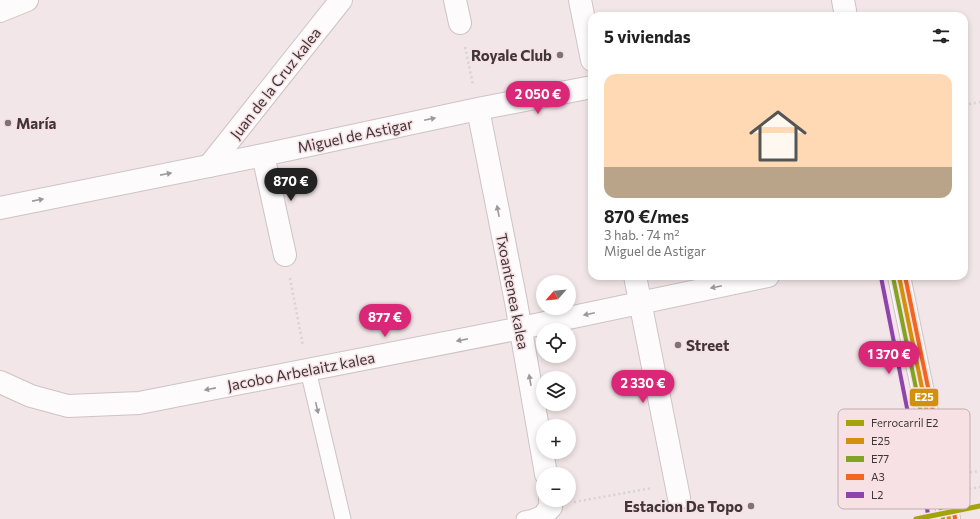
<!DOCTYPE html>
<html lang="es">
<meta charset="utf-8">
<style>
:root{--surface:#fff;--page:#f2f2f2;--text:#222;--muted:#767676;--line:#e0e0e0;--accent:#db2777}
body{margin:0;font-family:Commissioner,sans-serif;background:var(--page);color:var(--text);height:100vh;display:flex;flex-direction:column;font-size:15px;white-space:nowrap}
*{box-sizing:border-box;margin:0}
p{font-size:13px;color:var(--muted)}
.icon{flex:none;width:22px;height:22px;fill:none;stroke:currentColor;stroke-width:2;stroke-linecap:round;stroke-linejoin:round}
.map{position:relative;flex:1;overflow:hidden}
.sheet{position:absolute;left:588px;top:12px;width:380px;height:268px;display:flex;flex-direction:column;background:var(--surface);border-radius:12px;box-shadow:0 2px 6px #0003}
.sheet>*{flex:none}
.needle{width:26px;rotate:243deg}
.fabs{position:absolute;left:536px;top:275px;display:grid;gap:8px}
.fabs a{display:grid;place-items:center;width:40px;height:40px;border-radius:50%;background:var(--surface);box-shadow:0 2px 6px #0003;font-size:20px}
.price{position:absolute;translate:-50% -34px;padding:0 9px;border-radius:14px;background:var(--accent);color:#fff;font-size:13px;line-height:26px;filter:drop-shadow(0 1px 2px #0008)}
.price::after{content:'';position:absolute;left:50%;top:24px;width:12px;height:9px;margin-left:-6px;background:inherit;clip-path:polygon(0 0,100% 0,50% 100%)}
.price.on{background:#222;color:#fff}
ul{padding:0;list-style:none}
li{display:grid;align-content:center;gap:8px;height:212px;padding:0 16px}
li+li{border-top:1px solid var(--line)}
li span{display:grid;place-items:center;height:124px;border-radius:12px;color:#555}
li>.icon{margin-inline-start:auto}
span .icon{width:72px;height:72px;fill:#fffc;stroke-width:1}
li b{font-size:17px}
h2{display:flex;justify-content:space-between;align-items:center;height:48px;padding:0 16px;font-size:17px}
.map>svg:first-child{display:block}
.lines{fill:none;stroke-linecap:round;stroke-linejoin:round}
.service-casing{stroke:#cdc3c5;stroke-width:17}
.pedestrian-casing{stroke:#cdc3c5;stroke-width:24}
.minor-casing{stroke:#cdc3c5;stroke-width:24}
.secondary-casing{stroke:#cdc3c5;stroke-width:24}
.path{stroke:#d7d3d4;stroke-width:2.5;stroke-dasharray:2 3;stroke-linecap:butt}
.service{stroke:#fdfbfc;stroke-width:15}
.pedestrian{stroke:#fdfbfc;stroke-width:22}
.minor{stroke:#fdfbfc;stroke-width:22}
.secondary{stroke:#fdfbfc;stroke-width:22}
.bus-1-casing{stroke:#f7e1e4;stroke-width:7}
.bus-2-casing{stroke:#f7e1e4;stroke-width:7}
.bus-3-casing{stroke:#f7e1e4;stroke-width:7}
.bus-4-casing{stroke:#f7e1e4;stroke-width:7}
.bus-1{stroke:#d2900b;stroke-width:4}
.bus-2{stroke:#82a424;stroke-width:4}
.bus-3{stroke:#f26522;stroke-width:4}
.bus-4{stroke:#8e44ad;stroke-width:4}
.rail-1-casing{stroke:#f7e1e4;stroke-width:8}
.rail-1{stroke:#a3a30b;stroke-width:5}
.oneway{fill:#9e989a}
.poi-dot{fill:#7e7476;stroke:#f7e1e4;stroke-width:1.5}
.labels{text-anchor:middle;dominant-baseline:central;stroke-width:3;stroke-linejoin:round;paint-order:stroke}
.poi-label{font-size:15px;font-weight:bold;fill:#3f3638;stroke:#f7e1e4;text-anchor:end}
.street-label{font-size:15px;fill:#3f3638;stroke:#f7e1e4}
.key{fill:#f7e1e4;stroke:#c0aeb0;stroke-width:1}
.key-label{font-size:11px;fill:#3f3638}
.line-badge{stroke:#f7e1e4;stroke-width:1.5}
.badge-label{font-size:11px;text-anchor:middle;font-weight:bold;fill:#fff}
</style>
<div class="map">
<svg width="980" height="519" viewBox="0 0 980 519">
<rect width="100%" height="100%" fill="#f2e6e8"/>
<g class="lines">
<defs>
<path id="service" d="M308 370 343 519
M524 519 533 517 547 511"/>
<path id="pedestrian" d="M455 0 460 23
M209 166 341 0"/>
<path id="minor" d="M580 0 592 60
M0 11 27 0
M478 109 516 302 546 474
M263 155 285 255
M0 208 263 155 478 109 592 87
M635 276 679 498
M0 382 31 396 68 406 139 403 521 328 768 276
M547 511 551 507 550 500"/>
<path id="secondary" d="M843 0 846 16
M899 276 949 519"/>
</defs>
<use href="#service" class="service-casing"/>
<use href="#pedestrian" class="pedestrian-casing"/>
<use href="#minor" class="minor-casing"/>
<use href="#secondary" class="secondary-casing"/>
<path class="path" d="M465 47 473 85
M964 105 980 102
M290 278 303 346
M965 473 980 471
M969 489 980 487
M574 502 652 488"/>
<use href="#service" class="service"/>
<use href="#pedestrian" class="pedestrian"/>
<use href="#minor" class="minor"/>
<use href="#secondary" class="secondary"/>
<defs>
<path id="bus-1" d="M899 276 949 519"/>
<path id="bus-2" d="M893 277 943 519"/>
<path id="bus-3" d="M905 276 955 518"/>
<path id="bus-4" d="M881 277 929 519"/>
</defs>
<use href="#bus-1" class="bus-1-casing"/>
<use href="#bus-2" class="bus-2-casing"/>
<use href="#bus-3" class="bus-3-casing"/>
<use href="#bus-4" class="bus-4-casing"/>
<use href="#bus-1" class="bus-1"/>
<use href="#bus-2" class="bus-2"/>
<use href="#bus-3" class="bus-3"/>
<use href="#bus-4" class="bus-4"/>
<defs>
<path id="rail-1" d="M916 519 980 506"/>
</defs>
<use href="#rail-1" class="rail-1-casing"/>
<use href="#rail-1" class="rail-1"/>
</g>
<defs><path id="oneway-solid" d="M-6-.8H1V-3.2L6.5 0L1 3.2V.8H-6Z"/></defs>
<g class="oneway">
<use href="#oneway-solid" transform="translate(430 119) rotate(-12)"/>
<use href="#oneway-solid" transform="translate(166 174) rotate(-11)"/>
<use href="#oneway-solid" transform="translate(38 200) rotate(-11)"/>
<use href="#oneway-solid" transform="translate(498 211) rotate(-101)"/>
<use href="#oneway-solid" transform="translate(716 287) rotate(168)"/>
<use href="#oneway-solid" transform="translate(589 314) rotate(168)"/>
<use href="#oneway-solid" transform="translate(462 340) rotate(169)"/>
<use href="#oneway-solid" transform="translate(530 380) rotate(-100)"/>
<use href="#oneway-solid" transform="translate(210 389) rotate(169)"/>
<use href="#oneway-solid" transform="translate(317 408) rotate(77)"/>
</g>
<g class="poi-dot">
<circle cx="560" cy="55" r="4"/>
<circle cx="8" cy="123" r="4"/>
<circle cx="678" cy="345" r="4"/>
<circle cx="751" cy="506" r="4"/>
</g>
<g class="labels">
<g class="poi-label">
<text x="552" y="55">Royale Club</text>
<text x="16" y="123" text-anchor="start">María</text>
<text x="686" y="345" text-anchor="start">Street</text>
<text x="743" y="506">Estacion De Topo</text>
</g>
<g class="street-label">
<text transform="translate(275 83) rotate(-52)">Juan de la Cruz kalea</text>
<text transform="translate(355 135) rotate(-12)">Miguel de Astigar</text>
<text transform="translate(513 291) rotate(79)">Txoantenea kalea</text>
<text transform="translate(301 371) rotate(-11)">Jacobo Arbelaitz kalea</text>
</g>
</g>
<rect x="838" y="409" width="132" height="100" rx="6" class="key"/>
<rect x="846" y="420" width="18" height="6" fill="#a3a30b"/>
<rect x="846" y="438" width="18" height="6" fill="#d2900b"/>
<rect x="846" y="456" width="18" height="6" fill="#82a424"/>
<rect x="846" y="474" width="18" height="6" fill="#f26522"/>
<rect x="846" y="492" width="18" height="6" fill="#8e44ad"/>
<g class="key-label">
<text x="871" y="427">Ferrocarril E2</text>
<text x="871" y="445">E25</text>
<text x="871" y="463">E77</text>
<text x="871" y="481">A3</text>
<text x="871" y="499">L2</text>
</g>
<rect class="line-badge" x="909" y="388" width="30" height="19" rx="4" fill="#d2900b"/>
<g class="badge-label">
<text x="924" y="401">E25</text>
</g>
</svg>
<div class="fabs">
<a><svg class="needle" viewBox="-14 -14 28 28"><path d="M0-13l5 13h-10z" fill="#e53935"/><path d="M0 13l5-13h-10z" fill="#767676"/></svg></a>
<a><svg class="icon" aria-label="locate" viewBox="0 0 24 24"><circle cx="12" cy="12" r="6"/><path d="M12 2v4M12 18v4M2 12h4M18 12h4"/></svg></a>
<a><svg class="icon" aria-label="layers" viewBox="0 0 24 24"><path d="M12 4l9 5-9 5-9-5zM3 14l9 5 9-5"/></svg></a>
<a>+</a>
<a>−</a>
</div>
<b class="price" style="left:538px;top:115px">2 050 €</b>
<b class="price on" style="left:291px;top:202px">870 €</b>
<b class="price" style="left:385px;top:338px">877 €</b>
<b class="price" style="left:889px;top:375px">1 370 €</b>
<b class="price" style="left:643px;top:404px">2 330 €</b>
<section class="sheet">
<h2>5 viviendas<svg class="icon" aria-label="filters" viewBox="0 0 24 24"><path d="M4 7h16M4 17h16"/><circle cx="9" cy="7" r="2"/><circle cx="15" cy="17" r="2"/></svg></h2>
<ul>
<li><span style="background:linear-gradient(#ffd9b3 75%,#b9a48a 0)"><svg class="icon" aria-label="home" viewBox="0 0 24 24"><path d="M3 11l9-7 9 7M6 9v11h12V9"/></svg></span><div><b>870 €/mes</b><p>3 hab. · 74 m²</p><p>Miguel de Astigar</p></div></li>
</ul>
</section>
</div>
